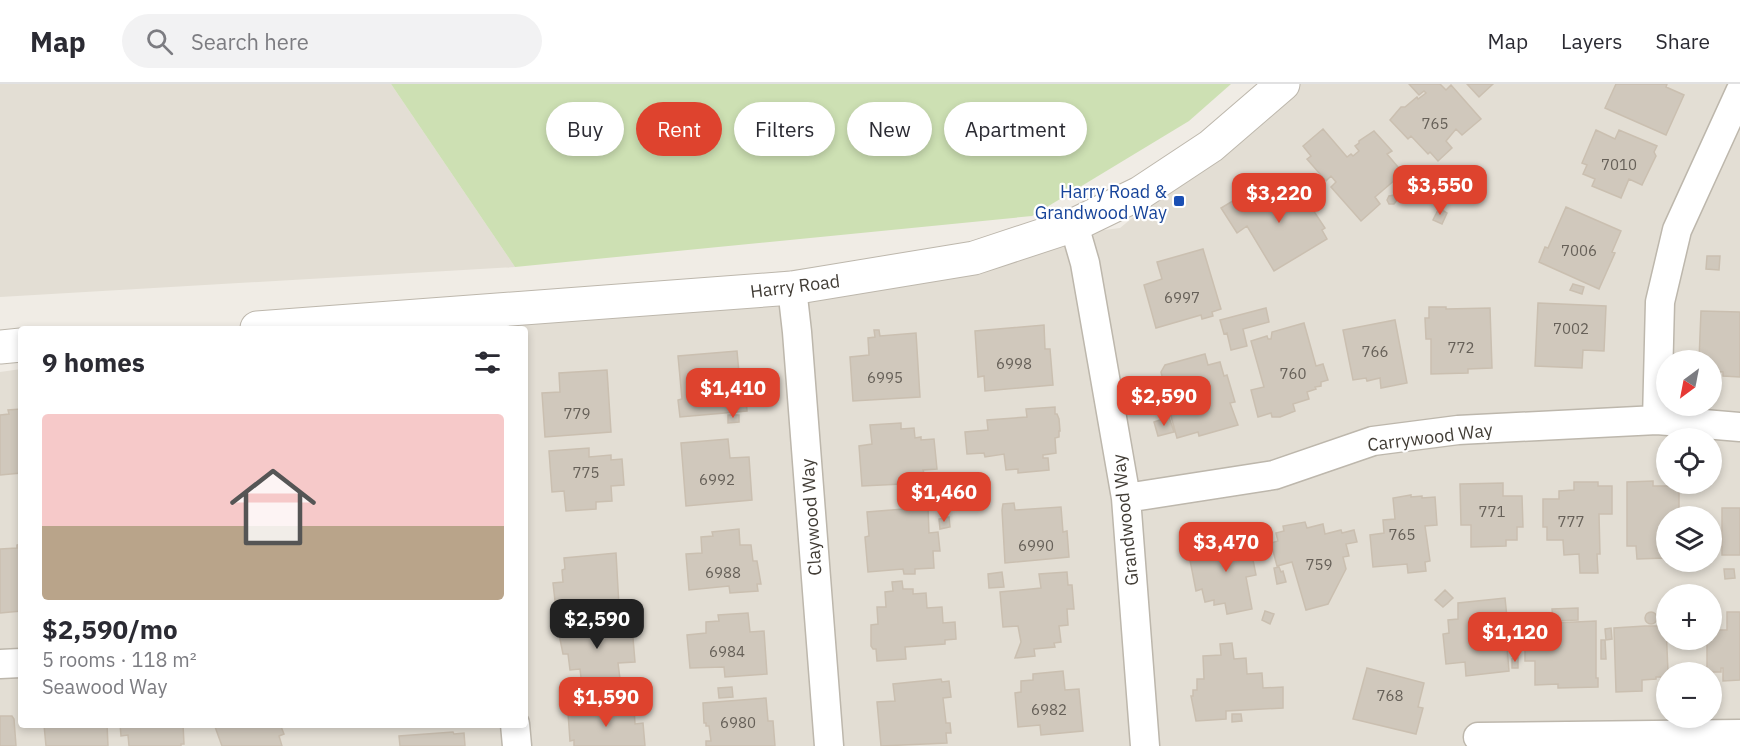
<!DOCTYPE html>
<meta charset="utf-8">
<style>
:root{--surface:#fff;--page:#f2f2f3;--text:#2b2b33;--muted:#7c7c81;--line:#e1e1e2;--accent:#de432e}
body{margin:0;font-family:"IBM Plex Sans",sans-serif;background:var(--page);color:var(--text);height:100vh;display:flex;flex-direction:column;font-size:22px;white-space:nowrap}
*{box-sizing:border-box;margin:0}
p{font-size:20px;color:var(--muted)}
.icon{flex:none;width:33px;height:33px;fill:none;stroke:currentColor;stroke-width:2;stroke-linecap:round;stroke-linejoin:round}
.map{position:relative;flex:1;overflow:hidden}
.details{position:absolute;left:18px;top:242px;width:510px;height:402px;display:flex;flex-direction:column;background:var(--surface);border-radius:6px;box-shadow:0 3px 9px #0003}
.details>*{flex:none}
.top-card{position:absolute;left:546px;top:18px;width:570px;height:54px;display:flex;gap:12px}
.needle{width:39px;rotate:212deg}
.buttons{position:absolute;left:1656px;top:266px;display:grid;gap:12px}
.buttons a{display:grid;place-items:center;width:66px;height:66px;border-radius:50%;background:var(--surface);box-shadow:0 3px 9px #0003;font-size:30px}
.price{position:absolute;translate:-50% -51px;padding:0 14px;border-radius:12px;background:var(--accent);color:#fff;font-size:20px;line-height:39px;filter:drop-shadow(0 2px 3px #0008)}
.price::after{content:'';position:absolute;left:50%;top:36px;width:18px;height:14px;margin-left:-9px;background:inherit;clip-path:polygon(0 0,100% 0,50% 100%)}
.price.current{background:#222;color:#fff}
ul{padding:0;list-style:none}
li{display:grid;align-content:center;gap:12px;height:318px;padding:0 24px}
li+li{border-top:2px solid var(--line)}
li span{display:grid;place-items:center;height:186px;border-radius:6px;color:#555}
li>.icon{margin-inline-start:auto}
span .icon{width:108px;height:108px;fill:#fffc;stroke-width:1}
li b{font-size:26px}
h2{display:flex;justify-content:space-between;align-items:center;height:72px;padding:0 24px;font-size:26px}
.pill{padding:0 21px;border-radius:27px;background:var(--surface);box-shadow:0 3px 9px #0003;font-size:21px;line-height:54px}
.pill.current{background:var(--accent);color:#fff}
header{display:flex;align-items:center;gap:36px;box-sizing:border-box;height:84px;padding:0 30px;background:var(--surface);border-bottom:2px solid var(--line)}
header strong{font-size:28px}
nav{display:flex;gap:33px;margin-inline-start:auto;font-size:21px}
.search{width:420px;height:54px;background:var(--page);display:flex;align-items:center;gap:15px;box-sizing:border-box;padding:0 21px;border-radius:33px;color:var(--muted);font-size:22px}
.map>svg:first-child{display:block}
.residential{fill:#e3ded4;fill-rule:evenodd}
.green{fill:#cde0b3}
.building{fill:#d0c8bc;stroke:#cabfb0;stroke-width:1.5}
.lines{fill:none;stroke-linecap:round;stroke-linejoin:round}
.minor-casing{stroke:#bdb7ac;stroke-width:31}
.tertiary-casing{stroke:#bdb7ac;stroke-width:35}
.minor{stroke:#fff;stroke-width:28}
.tertiary{stroke:#fff;stroke-width:33}
.transit-dot{fill:#1a4fb4;stroke:#fff;stroke-width:2}
.labels{text-anchor:middle;dominant-baseline:central;stroke-width:4.5;stroke-linejoin:round;paint-order:stroke}
.number-label{font-size:15px;fill:#666058}
.transit-label{font-size:18px;fill:#164399;stroke:#fff;text-anchor:end}
.street-label{font-size:18px;fill:#423d36;stroke:#fff}
</style>
<header>
<strong>Map</strong>
<div class="search"><svg class="icon" aria-label="search" viewBox="0 0 24 24"><circle cx="10" cy="10" r="6"/><path d="M15 15l6 6"/></svg>Search here</div>
<nav><a>Map</a><a>Layers</a><a>Share</a></nav>
</header>
<div class="map">
<svg width="1740" height="662" viewBox="0 0 1740 662">
<rect width="100%" height="100%" fill="#f0ece5"/>
<path class="residential" d="M0 0H391L515 183 0 213Z
M1297 0H1740V662H0V288L21 285V640H525V244H337L1120 144ZM1666 276H1712V321H1666ZM1666 354H1712V399H1666ZM1666 432H1712V477H1666ZM1666 510H1712V555H1666ZM1666 588H1712V633H1666Z"/>
<path class="green" d="M391 0H1231L1189 37 1032 132 515 183Z"/>
<path class="building" d="M1409 0H1440L1446 6 1451 1 1481 35 1462 51 1456 45 1446 57 1452 64 1438 77 1430 68 1428 70 1411 52 1408 55 1390 36 1401 23H1405L1417 13 1418 15 1426 9 1424 7 1419 11Z
M1467 0H1493L1479 13Z
M1616 0H1667L1666 3 1684 11 1666 51 1605 24Z
M1323 45 1347 73 1351 70 1353 72 1359 67 1355 62 1359 59V57L1374 47 1392 67 1387 70 1403 89 1375 113 1380 120 1361 137 1331 103 1336 98 1331 92 1326 97 1307 75 1311 72 1303 62Z
M1596 46 1615 55 1619 46 1657 62 1654 68 1656 72 1642 101 1629 95 1621 114 1592 102 1595 95 1583 90 1587 81 1582 79Z
M1301 99 1307 108 1310 111 1311 110 1316 117 1311 123 1325 144 1322 146 1327 155 1274 187 1247 142 1237 149 1221 124 1256 103 1268 122 1276 117 1278 119 1283 116 1280 111 1286 107V105Z
M1394 111 1397 116 1394 120H1389L1387 116 1389 112Z
M1566 123 1621 147 1612 168 1615 169 1599 205 1539 178 1545 163 1548 164Z
M1439 124 1447 129 1442 140 1433 136Z
M1203 165 1221 225 1212 228 1213 232 1202 235 1201 231 1156 244 1144 201 1162 195 1157 178Z
M1707 172H1720L1719 186 1706 185Z
M1573 200 1584 203 1582 210 1570 206Z
M1538 219 1606 222 1604 267 1583 266 1582 284 1535 282Z
M1429 223H1446V225L1490 224 1492 284 1468 285V289L1431 290V255H1426L1425 234H1429Z
M1266 224 1269 238 1243 245 1247 262 1231 266 1227 249 1224 250 1220 236Z
M1701 227 1740 228V293L1723 292V288L1712 287V276H1699Z
M1395 236 1407 299 1381 304 1380 294 1367 297 1366 294 1353 296 1343 246Z
M1304 239 1316 282 1323 280 1328 296 1321 298V302L1315 303 1316 305 1307 308 1309 315 1293 320 1295 327 1280 333H1272L1271 329 1258 333 1251 306 1264 303 1251 257 1267 252 1268 255H1271L1272 248Z
M1044 241 1045 265H1050L1053 301 985 307 984 292 978 293 975 247Z
M874 246H879L880 252 916 249 920 313 853 317 850 273 869 271 868 254 875 253Z
M737 267 739 289 744 288 747 327 680 333 678 316 682 315 678 272Z
M1205 270 1208 281 1220 278 1224 292 1227 291 1235 318 1230 319 1238 341 1199 352 1198 348 1177 354 1161 296H1163L1161 288 1165 281Z
M607 286 611 348 545 353 542 309 560 308 559 289Z
M1055 323V330H1057L1059 335 1060 347H1059V353L1055 354 1056 369 1043 371V374H1048L1049 386 1018 389V385L1006 386 1004 370 985 373 984 369 967 370 965 348 988 346 987 336 1027 333 1026 325Z
M21 325V389L0 391V331L9 330 8 326Z
M728 331H739V338L728 339Z
M1169 333 1174 348 1158 352 1154 338Z
M901 339V345L914 344 915 354 921 353V356L934 355 937 385 923 386 924 389 902 391V400L862 402 859 362 872 360 870 341Z
M728 355 730 374 749 373 752 416 686 422 681 359Z
M589 364V373L611 371V376L622 375 624 401 611 402 612 417 596 418V425L566 427 564 407 552 408 549 367Z
M1653 397V402H1679V432H1666L1665 474 1637 475 1636 462H1627V398Z
M1574 398H1598V402H1612V430H1599L1600 470H1597L1598 489H1580L1579 470 1564 471 1563 456H1547V443H1543V415H1559V407L1574 406Z
M1503 399V412H1522L1523 443H1517V456H1506V462L1471 463V441H1461L1460 400Z
M1411 411V413L1422 412V414L1435 413 1437 441 1425 442 1430 477 1425 478 1426 487 1408 489 1407 480 1373 483 1370 451 1384 449 1383 436 1395 435 1393 414Z
M1014 419 1015 426 1061 423 1063 448 1067 447 1069 473 1005 479 1002 426 1003 420Z
M928 423 929 449 938 448 940 467H933L934 484 915 485V490H904L903 485 868 488 865 453 869 452 867 428Z
M1722 424H1740V471H1722Z
M949 433 950 443 940 445 939 435Z
M1305 438 1307 444 1323 440 1325 450 1341 446 1342 449 1354 446 1357 458 1346 460 1349 472 1343 473 1346 485 1328 520 1306 526 1292 478 1277 482 1271 459 1278 457 1276 449 1284 447 1283 442Z
M739 445 740 461H751L753 477H757L761 500H757L758 507 730 509 729 502 689 506 686 470 702 469 701 453 713 452 712 448Z
M1248 451 1256 491 1246 493 1252 525 1227 530 1225 519 1214 521V516L1205 518 1202 505 1196 507 1190 476 1209 473 1206 459Z
M21 460V527L0 529V465L17 464V461Z
M1267 461 1269 470 1257 473 1255 464Z
M616 469 619 522 556 526 553 499 563 498 562 486 565 485 564 474Z
M1279 483 1281 488 1283 487 1286 498 1277 500 1274 484Z
M1724 485H1734L1735 494 1725 495Z
M1002 488 1004 503 989 504 988 490Z
M1067 488 1068 501H1072L1074 525H1067L1068 541 1059 542 1061 558 1054 559 1055 563 1034 565 1035 572 1015 574 1021 558 1018 542 1003 543 1000 508 1041 504 1039 490Z
M902 497 903 505H913V510L926 509 927 524 942 523 943 539 955 538 956 555 945 556V560L905 563 906 575 877 577 876 565H873L871 562V541L878 540 877 523H886L885 508 893 507 892 498Z
M1445 506 1453 514 1443 523 1435 516Z
M1505 514 1510 563H1507L1509 587 1466 592 1465 578 1446 580 1443 550 1449 549 1448 536 1458 535V519Z
M1578 524V536L1553 537 1552 525Z
M1265 527 1274 530 1270 540 1262 536Z
M1727 528H1740V596L1723 597V584H1721V588H1707V557H1711L1712 546H1727Z
M1645 534a6 6 0 1 1 12 0a6 6 0 1 1-12 0Z
M748 529 750 548 764 547 767 590 725 593 724 583 690 584 687 551 706 549V538L719 537 718 531Z
M611 535 612 543 632 542 635 578 618 579 620 595H608L609 600 582 602 580 585 570 586 568 570H563L559 550 560 548 564 547 563 540Z
M1596 537V594H1598V603L1558 604V600L1535 601V577H1525V563H1530V556H1535L1534 540Z
M1511 538H1517L1518 548H1511Z
M1645 542H1666L1668 588H1666V593H1656V595L1642 596V607L1616 608 1614 544Z
M1611 544 1612 555 1606 556 1605 545Z
M1601 556H1605L1606 575H1601Z
M1232 559 1234 575 1246 574 1247 590 1262 589 1263 604 1283 603V624L1226 627V635L1196 637 1191 612H1193V606H1197V595H1204L1203 572 1221 571 1220 560Z
M1518 574V584H1512V575Z
M1367 584 1424 599 1418 623 1423 624 1416 650 1353 635Z
M1063 587 1065 606 1079 605 1083 647 1041 651 1040 641 1018 643 1015 609 1021 608V597L1033 596V590Z
M941 595 942 598 949 597 951 613 943 614 946 639H950L951 649H946L947 659 881 662 877 618 895 617 893 600Z
M732 603 733 613 719 614 718 604Z
M766 614 768 637H773L775 662H706V657H711L709 642H706V639H704L703 619Z
M619 620 620 625 634 624 635 640 643 639 645 662H574V656L570 657 568 629 596 628 595 622Z
M1232 630H1241L1242 637 1232 638Z
M0 632H12L14 635 16 662H0Z
M107 640 108 662H46L44 641Z
M120 640H183L184 660H181V662H129L128 651 121 652Z
M214 640H280L284 650 279 652 282 662H222Z
M453 648 454 650 464 649 465 662H400L399 652Z"/>
<g class="lines">
<defs>
<path id="minor" d="M1074 141 1085 179 1126 414 1145 662
M792 204 797 248 829 662
M1657 336 1660 218 1677 146 1740 8
M1126 414 1274 391 1373 357 1458 346 1657 336 1740 343
M0 580 21 579
M515 640 517 662
M1478 653 1740 650"/>
<path id="tertiary" d="M257 244 792 204 974 174 1074 141 1140 109 1211 62 1283 0
M0 263 21 261"/>
</defs>
<use href="#minor" class="minor-casing"/>
<use href="#tertiary" class="tertiary-casing"/>
<use href="#minor" class="minor"/>
<use href="#tertiary" class="tertiary"/>
</g>
<rect class="transit-dot" x="1173" y="111" width="12" height="12" rx="3"/>
<g class="labels">
<g class="number-label">
<text x="1435" y="39">765</text>
<text x="1619" y="80">7010</text>
<text x="1579" y="166">7006</text>
<text x="1182" y="213">6997</text>
<text x="1571" y="244">7002</text>
<text x="1461" y="263">772</text>
<text x="1375" y="267">766</text>
<text x="1014" y="279">6998</text>
<text x="1293" y="289">760</text>
<text x="885" y="293">6995</text>
<text x="577" y="329">779</text>
<text x="586" y="388">775</text>
<text x="717" y="395">6992</text>
<text x="1492" y="427">771</text>
<text x="1571" y="437">777</text>
<text x="1402" y="450">765</text>
<text x="1036" y="461">6990</text>
<text x="1319" y="480">759</text>
<text x="723" y="488">6988</text>
<text x="727" y="567">6984</text>
<text x="1390" y="611">768</text>
<text x="1049" y="625">6982</text>
<text x="738" y="638">6980</text>
</g>
<g class="transit-label">
<text x="1167" y="107">Harry Road &amp;<tspan x="1167" dy="21">Grandwood Way</tspan></text>
</g>
<g class="street-label">
<text transform="translate(795 202) rotate(-7)">Harry Road</text>
<text transform="translate(1430 353) rotate(-7)">Carrywood Way</text>
<text transform="translate(811 433) rotate(-94)">Claywood Way</text>
<text transform="translate(1125 436) rotate(-96)">Grandwood Way</text>
</g>
</g>
</svg>
<div class="buttons">
<a><svg class="needle" viewBox="-14 -14 28 28"><path d="M0-13l5 13h-10z" fill="#e53935"/><path d="M0 13l5-13h-10z" fill="#7c7c81"/></svg></a>
<a><svg class="icon" aria-label="locate" viewBox="0 0 24 24"><circle cx="12" cy="12" r="6"/><path d="M12 2v4M12 18v4M2 12h4M18 12h4"/></svg></a>
<a><svg class="icon" aria-label="layers" viewBox="0 0 24 24"><path d="M12 4l9 5-9 5-9-5zM3 14l9 5 9-5"/></svg></a>
<a>+</a>
<a>−</a>
</div>
<b class="price" style="left:1440px;top:132px">$3,550</b>
<b class="price" style="left:1279px;top:140px">$3,220</b>
<b class="price" style="left:733px;top:335px">$1,410</b>
<b class="price" style="left:1164px;top:343px">$2,590</b>
<b class="price" style="left:944px;top:439px">$1,460</b>
<b class="price" style="left:1226px;top:489px">$3,470</b>
<b class="price current" style="left:597px;top:566px">$2,590</b>
<b class="price" style="left:1515px;top:579px">$1,120</b>
<b class="price" style="left:606px;top:644px">$1,590</b>
<div class="top-card">
<a class="pill">Buy</a>
<a class="pill current">Rent</a>
<a class="pill">Filters</a>
<a class="pill">New</a>
<a class="pill">Apartment</a>
</div>
<section class="details">
<h2>9 homes<svg class="icon" aria-label="filters" viewBox="0 0 24 24"><path d="M4 7h16M4 17h16"/><circle cx="9" cy="7" r="2"/><circle cx="15" cy="17" r="2"/></svg></h2>
<ul>
<li><span style="background:linear-gradient(#f6c9c9 60%,#b9a48a 0)"><svg class="icon" aria-label="home" viewBox="0 0 24 24"><path d="M3 11l9-7 9 7M6 9v11h12V9"/></svg></span><div><b>$2,590/mo</b><p>5 rooms · 118 m²</p><p>Seawood Way</p></div></li>
</ul>
</section>
</div>
